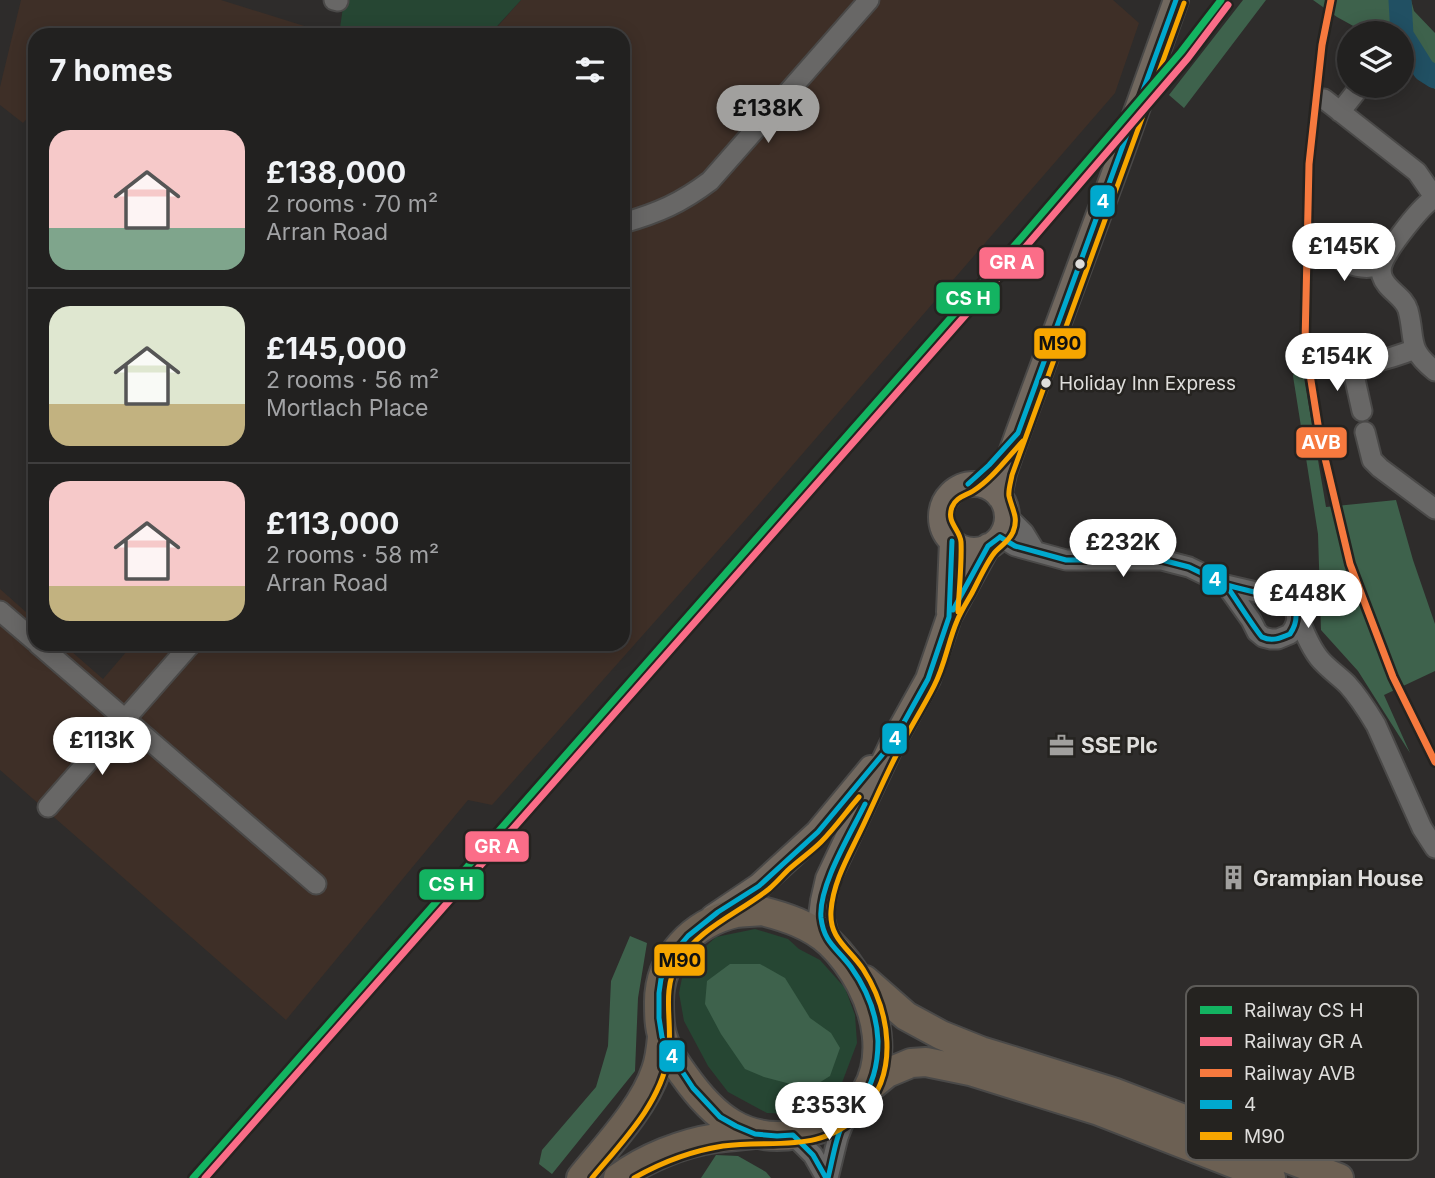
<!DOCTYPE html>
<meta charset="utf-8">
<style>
:root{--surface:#222120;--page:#2a2929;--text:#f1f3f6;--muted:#a2a3a5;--line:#3f3e3e;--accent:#a1a09e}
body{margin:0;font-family:Inter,sans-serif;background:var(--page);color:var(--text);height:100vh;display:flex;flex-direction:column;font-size:26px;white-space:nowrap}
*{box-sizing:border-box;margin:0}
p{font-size:23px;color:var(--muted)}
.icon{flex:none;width:38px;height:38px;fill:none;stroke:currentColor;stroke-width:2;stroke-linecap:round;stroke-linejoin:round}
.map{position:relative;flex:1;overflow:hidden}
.details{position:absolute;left:28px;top:28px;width:602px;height:623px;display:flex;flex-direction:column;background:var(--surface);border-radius:21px;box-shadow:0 4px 18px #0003,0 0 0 2px var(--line)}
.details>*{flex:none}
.buttons{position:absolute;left:1337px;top:21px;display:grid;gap:14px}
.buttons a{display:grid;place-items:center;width:77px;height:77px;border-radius:50%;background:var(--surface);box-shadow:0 4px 18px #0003,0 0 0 2px var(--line);font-size:35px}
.price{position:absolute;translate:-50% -60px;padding:0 16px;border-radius:24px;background:#fff;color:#222;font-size:23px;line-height:46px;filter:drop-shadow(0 2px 4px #0008)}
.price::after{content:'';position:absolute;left:50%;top:42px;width:21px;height:16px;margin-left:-10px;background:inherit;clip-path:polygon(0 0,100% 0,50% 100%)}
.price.active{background:var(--accent);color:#111}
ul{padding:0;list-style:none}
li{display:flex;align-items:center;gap:21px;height:175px;padding:0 21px}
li+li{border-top:2px solid var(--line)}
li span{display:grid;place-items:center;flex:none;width:196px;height:140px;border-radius:21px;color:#555}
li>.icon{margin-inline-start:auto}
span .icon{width:84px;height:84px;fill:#fffc;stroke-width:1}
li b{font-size:30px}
h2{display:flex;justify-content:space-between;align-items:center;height:84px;padding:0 21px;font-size:30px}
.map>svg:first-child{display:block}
.industrial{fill:#3e2f27}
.green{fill:#264633}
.forest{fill:#3e624c}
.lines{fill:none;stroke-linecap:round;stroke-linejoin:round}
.river{stroke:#215063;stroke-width:23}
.minor-casing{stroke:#4a4948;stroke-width:23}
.major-casing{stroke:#4a4948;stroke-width:28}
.highway-casing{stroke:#4a4948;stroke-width:32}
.minor{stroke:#686766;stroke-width:19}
.major{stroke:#71685f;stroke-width:24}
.highway{stroke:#6c6053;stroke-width:28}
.bus-1-casing{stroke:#252320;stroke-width:10}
.bus-2-casing{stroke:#252320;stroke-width:10}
.bus-1{stroke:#00a9ce;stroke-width:5}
.bus-2{stroke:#f7a600;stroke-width:5}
.rail-1-casing{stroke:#252320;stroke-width:12}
.rail-2-casing{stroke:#252320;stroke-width:12}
.rail-3-casing{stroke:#252320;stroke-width:12}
.rail-1{stroke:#13b361;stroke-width:7}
.rail-2{stroke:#fb6d88;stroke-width:7}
.rail-3{stroke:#f6793e;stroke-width:7}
.bus-dot{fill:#dfdedc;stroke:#252320;stroke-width:2.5}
.labels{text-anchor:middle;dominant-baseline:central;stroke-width:5;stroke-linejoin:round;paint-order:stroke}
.bus-label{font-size:19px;fill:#dfdedc;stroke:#252320;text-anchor:start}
.poi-label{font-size:21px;font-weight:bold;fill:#dfdedc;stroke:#252320;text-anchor:start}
.key{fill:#252320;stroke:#5d5b58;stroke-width:2}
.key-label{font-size:19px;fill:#dfdedc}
.line-badge{stroke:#252320;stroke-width:2.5}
.badge-label{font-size:19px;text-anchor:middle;font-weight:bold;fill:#fff}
.pale-badge-label{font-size:19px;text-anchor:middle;font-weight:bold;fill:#111}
</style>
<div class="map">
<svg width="1435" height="1178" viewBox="0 0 1435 1178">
<rect width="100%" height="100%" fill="#2e2c2b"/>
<path class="industrial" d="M21 0H221L333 35H35V110L23 123 0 105V87Z
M521 0H1113L1139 23 1115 93 753 511 492 805 468 800 286 1020 0 770V589L35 620V644H63L103 679 133 644H623V35H490Z"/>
<path class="green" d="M344 0H521L489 35H339Z
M755 929 788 939 799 949 820 960 845 988 855 1015 857 1043 840 1088 815 1112 797 1114 767 1113 728 1092 708 1066 684 1021 679 993 683 973 691 960 716 937Z"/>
<path class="forest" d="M1243 0H1266L1184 108 1169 95Z
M1313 0H1411L1414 11 1435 33V89L1406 66 1402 57V33H1366L1337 17Z
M1300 354 1326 507 1396 500 1413 560 1435 624V671L1384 695 1410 753 1358 671 1321 630 1318 534 1293 376Z
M630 936 647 943 638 998 635 1071 552 1174 539 1164 542 1150 596 1087 608 1046 611 981Z
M730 964H760L785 978 810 1018 831 1033 840 1048 830 1076 814 1086 802 1087 764 1077 745 1069 721 1034 705 1004 707 981Z
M716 1155 738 1156 766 1172 771 1178H701Z"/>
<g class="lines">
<path class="river" d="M1400 0 1402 35 1424 70 1435 77"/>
<defs>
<path id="minor" d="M334 0 338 1
M1324 99 1417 172 1435 198
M1340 112 1355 93
M1435 198C1422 204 1386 251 1382 265 1381 268 1381 272 1382 276 1386 290 1404 296 1408 310 1416 340 1406 348 1435 371
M623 223C658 213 681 203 710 181L869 0
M1319 244C1338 260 1356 273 1382 265
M1352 366 1362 411
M1327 367C1362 365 1383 362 1415 349
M1365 432 1372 460 1380 468 1435 509
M1007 516 1024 533 1035 551
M1000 537 1015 546 1066 560H1162L1189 567 1226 585 1269 595 1277 594 1285 596 1295 607 1297 620 1294 628 1290 634 1278 639H1271L1263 637 1257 632 1251 620 1226 585
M0 611 35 641
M1297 613C1303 629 1309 645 1319 658 1327 668 1338 675 1347 684 1359 697 1367 710 1376 725L1422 828 1435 848
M38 644 316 884
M48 807 191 644
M793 1135 813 1155 826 1178
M828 1178 838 1137 847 1114"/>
<path id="major" d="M941 517a33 33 0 1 1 66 0a33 33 0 1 1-66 0Z
M999 496 1004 473 1018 433 1120 157 1176 0
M949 612 952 541
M713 917 759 886 818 832 871 768
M827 940 821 916 823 901 828 879 893 742 928 679 949 617 988 546"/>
<path id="highway" d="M762 911C786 917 810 925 829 942 879 990 905 1081 833 1123 823 1129 810 1132 798 1134 745 1144 713 1116 684 1075 676 1064 667 1052 663 1038 659 1027 659 1014 659 1002 659 957 693 923 736 913 744 912 753 912 762 911Z
M865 980 906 1016 941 1035 981 1051 1113 1092 1339 1178
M871 1086 887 1073 911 1063 926 1062 970 1071 1099 1111 1271 1178
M581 1178C606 1147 644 1107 656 1070 660 1059 661 1048 662 1037
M618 1178C645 1158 682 1143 716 1138 729 1136 742 1136 755 1134"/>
</defs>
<use href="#minor" class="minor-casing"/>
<use href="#major" class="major-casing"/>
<use href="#highway" class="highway-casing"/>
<use href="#minor" class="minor"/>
<use href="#major" class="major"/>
<use href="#highway" class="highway"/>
<defs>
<path id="bus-1" d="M968 484 989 465 1018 433 1176 0
M1000 537 1015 546 1066 560H1162L1189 567 1226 585
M1226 585C1239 588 1252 592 1265 594 1271 595 1277 593 1283 595 1299 603 1299 621 1290 634 1281 638 1272 642 1262 637 1258 634 1232 593 1226 585Z
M953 610 988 546 1000 537
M826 1178 813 1155 793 1135 777 1136 755 1134 736 1126 720 1117 693 1088 670 1053 662 1037 659 1018V993L661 979 671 956 688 936 718 912 759 886 818 832 893 742 928 679 949 617 952 541
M828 1178C833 1158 836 1135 846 1117 849 1110 856 1106 860 1101 874 1084 878 1062 878 1041 877 1014 866 988 851 967 837 948 824 943 821 918 818 886 851 833 865 804"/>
<path id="bus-2" d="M958 612C959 590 962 563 961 542 960 529 946 523 952 507 956 497 965 496 973 491 992 479 1007 458 1023 441
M592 1178C622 1142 660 1104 668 1057 674 1025 660 992 678 962 699 928 739 913 769 889 776 883 782 876 788 870 799 860 811 852 821 842 835 828 846 812 859 797
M634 1178C662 1162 691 1151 723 1146 774 1139 821 1155 862 1112 900 1073 890 1011 863 969 849 948 829 939 831 911 833 882 848 857 860 832 874 803 886 774 901 746 911 726 924 706 934 686 945 665 948 642 957 621 961 611 967 602 972 593 978 582 988 559 996 551 1002 545 1009 541 1013 532 1019 517 1012 510 1009 496 1008 490 1011 481 1012 475L1184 3"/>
</defs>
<use href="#bus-1" class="bus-1-casing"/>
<use href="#bus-2" class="bus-2-casing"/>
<use href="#bus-1" class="bus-1"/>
<use href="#bus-2" class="bus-2"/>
<defs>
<path id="rail-1" d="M193 1178 1022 237 1181 52 1221 0"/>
<path id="rail-2" d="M205 1178 1029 243 1188 58 1228 5"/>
<path id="rail-3" d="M1331 0 1322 45 1309 164 1305 343 1320 437 1350 564 1393 677 1435 762"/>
</defs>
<use href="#rail-1" class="rail-1-casing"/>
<use href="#rail-2" class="rail-2-casing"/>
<use href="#rail-3" class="rail-3-casing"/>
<use href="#rail-1" class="rail-1"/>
<use href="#rail-2" class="rail-2"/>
<use href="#rail-3" class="rail-3"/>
</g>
<defs>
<symbol id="office-bare" viewBox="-9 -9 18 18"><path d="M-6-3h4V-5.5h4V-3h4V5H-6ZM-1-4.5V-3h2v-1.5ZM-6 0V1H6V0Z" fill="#a1a09e" stroke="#252320" stroke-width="2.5" paint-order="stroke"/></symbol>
<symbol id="building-bare" viewBox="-9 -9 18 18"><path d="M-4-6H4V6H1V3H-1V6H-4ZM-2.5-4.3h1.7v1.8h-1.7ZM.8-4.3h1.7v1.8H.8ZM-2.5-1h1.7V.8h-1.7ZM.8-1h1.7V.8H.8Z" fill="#a1a09e" stroke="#252320" stroke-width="2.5" paint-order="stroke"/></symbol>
</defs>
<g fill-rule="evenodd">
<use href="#office-bare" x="1044" y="728" width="35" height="35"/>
<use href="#building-bare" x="1216" y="860" width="35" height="35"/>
</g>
<g class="bus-dot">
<circle cx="1080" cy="264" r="6"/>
<circle cx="1046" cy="383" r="6"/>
</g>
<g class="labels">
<g class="bus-label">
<text x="1059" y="383">Holiday Inn Express</text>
</g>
<g class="poi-label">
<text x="1081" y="745">SSE Plc</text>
<text x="1253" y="878">Grampian House</text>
</g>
</g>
<rect x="1186" y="986" width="232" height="174" rx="10" class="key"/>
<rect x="1200" y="1006" width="32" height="8" fill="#13b361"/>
<rect x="1200" y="1037" width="32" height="9" fill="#fb6d88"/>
<rect x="1200" y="1069" width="32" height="8" fill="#f6793e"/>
<rect x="1200" y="1100" width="32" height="9" fill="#00a9ce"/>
<rect x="1200" y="1132" width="32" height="8" fill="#f7a600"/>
<g class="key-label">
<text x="1244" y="1017">Railway CS H</text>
<text x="1244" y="1048">Railway GR A</text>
<text x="1244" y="1080">Railway AVB</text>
<text x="1244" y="1111">4</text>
<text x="1244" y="1143">M90</text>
</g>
<g class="line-badge">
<rect x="1089" y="184" width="27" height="34" rx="7" fill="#00a9ce"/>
<rect x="978" y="246" width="67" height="34" rx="7" fill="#fb6d88"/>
<rect x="935" y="281" width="66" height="34" rx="7" fill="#13b361"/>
<rect x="1033" y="327" width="54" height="33" rx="7" fill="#f7a600"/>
<rect x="1295" y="426" width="53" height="33" rx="7" fill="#f6793e"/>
<rect x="1201" y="563" width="27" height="33" rx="7" fill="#00a9ce"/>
<rect x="881" y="722" width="27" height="33" rx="7" fill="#00a9ce"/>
<rect x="464" y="830" width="66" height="33" rx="7" fill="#fb6d88"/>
<rect x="418" y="868" width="67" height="33" rx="7" fill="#13b361"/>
<rect x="653" y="943" width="53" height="34" rx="7" fill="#f7a600"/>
<rect x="658" y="1039" width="28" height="34" rx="7" fill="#00a9ce"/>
</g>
<g class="badge-label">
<text x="1103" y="208">4</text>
<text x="1012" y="269">GR A</text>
<text x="968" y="305">CS H</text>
<text x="1321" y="449">AVB</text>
<text x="1215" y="586">4</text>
<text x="895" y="745">4</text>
<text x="497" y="853">GR A</text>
<text x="451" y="891">CS H</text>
<text x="672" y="1063">4</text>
</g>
<g class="pale-badge-label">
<text x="1060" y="350">M90</text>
<text x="680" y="967">M90</text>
</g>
</svg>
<div class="buttons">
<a><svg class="icon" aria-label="layers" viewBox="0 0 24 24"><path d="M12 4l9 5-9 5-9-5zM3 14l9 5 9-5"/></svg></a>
</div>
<b class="price active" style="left:768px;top:145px">£138K</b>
<b class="price" style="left:1344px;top:283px">£145K</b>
<b class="price" style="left:1337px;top:393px">£154K</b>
<b class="price" style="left:1123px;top:579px">£232K</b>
<b class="price" style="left:1308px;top:630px">£448K</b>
<b class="price" style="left:102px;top:777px">£113K</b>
<b class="price" style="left:829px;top:1142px">£353K</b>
<section class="details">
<h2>7 homes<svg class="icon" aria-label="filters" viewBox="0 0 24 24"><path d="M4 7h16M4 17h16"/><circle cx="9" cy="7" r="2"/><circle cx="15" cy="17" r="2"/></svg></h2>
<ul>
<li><span style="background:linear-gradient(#f6c9c9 70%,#7fa58c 0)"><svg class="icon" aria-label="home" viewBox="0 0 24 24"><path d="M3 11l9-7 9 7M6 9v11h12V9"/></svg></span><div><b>£138,000</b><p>2 rooms · 70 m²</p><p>Arran Road</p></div></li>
<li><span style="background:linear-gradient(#dfe7d0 70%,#c2b280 0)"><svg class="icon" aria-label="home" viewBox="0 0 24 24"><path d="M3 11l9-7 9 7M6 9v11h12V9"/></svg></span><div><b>£145,000</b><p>2 rooms · 56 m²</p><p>Mortlach Place</p></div></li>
<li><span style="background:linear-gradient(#f6c9c9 75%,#c2b280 0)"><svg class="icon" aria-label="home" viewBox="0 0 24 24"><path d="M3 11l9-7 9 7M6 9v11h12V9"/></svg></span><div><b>£113,000</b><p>2 rooms · 58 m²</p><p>Arran Road</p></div></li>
</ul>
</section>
</div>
